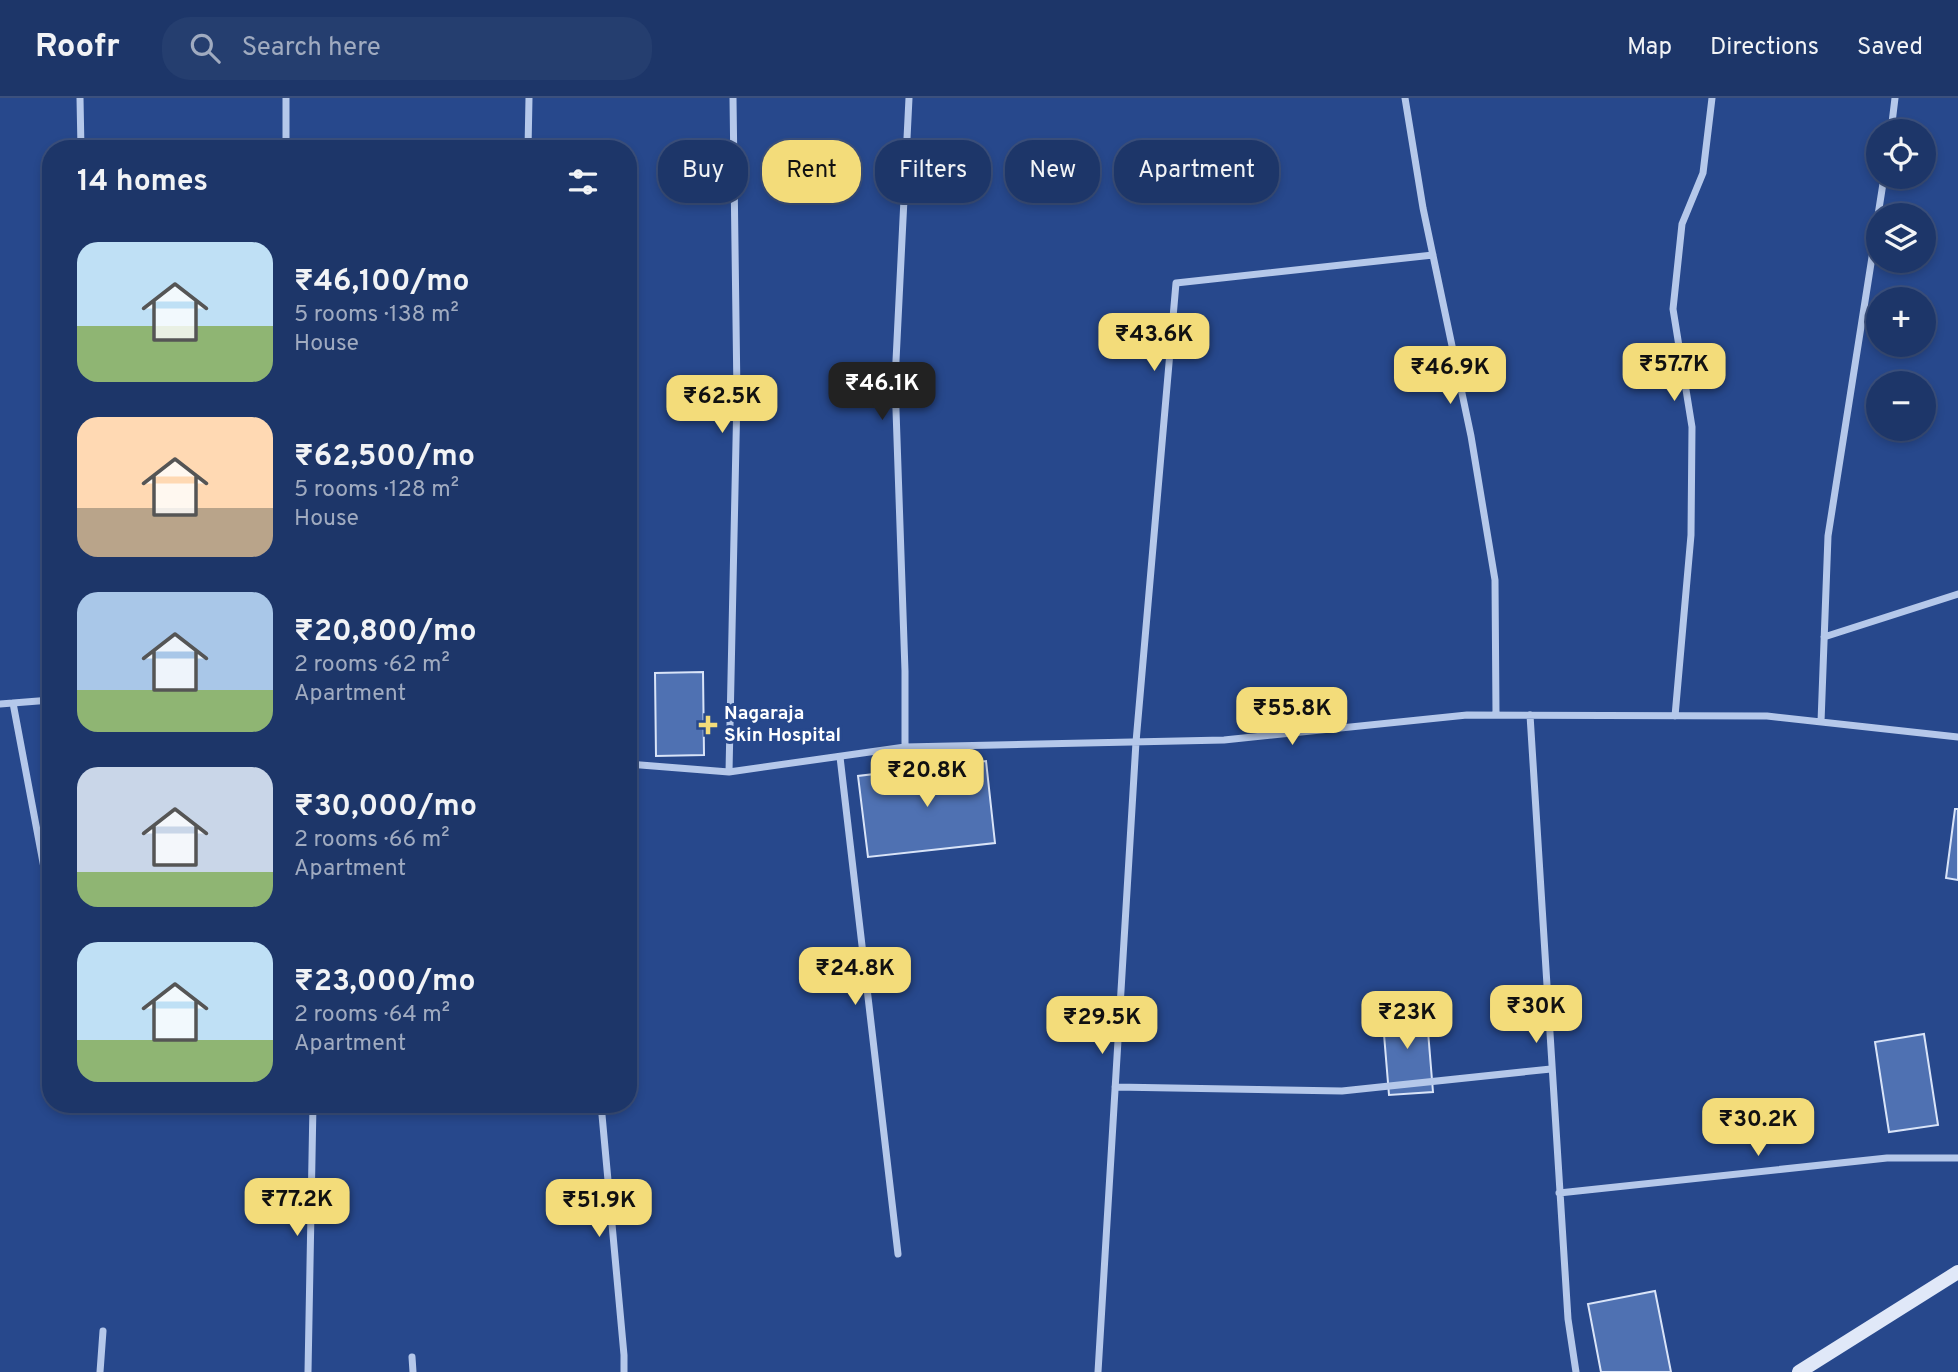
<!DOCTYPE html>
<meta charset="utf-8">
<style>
:root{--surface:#1d3669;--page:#253e6f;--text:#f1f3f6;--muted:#a0abc0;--line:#3b507d;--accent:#f3dc7a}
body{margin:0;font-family:Overpass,sans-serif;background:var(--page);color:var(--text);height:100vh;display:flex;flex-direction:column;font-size:26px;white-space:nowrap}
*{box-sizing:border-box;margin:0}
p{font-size:23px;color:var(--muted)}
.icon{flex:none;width:38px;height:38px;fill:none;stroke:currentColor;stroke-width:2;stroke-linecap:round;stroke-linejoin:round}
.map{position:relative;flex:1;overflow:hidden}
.side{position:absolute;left:42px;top:42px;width:595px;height:973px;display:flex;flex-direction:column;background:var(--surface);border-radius:28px;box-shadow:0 4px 10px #0003,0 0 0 2px var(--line)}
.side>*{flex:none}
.banner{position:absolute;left:658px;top:42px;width:665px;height:63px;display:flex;gap:14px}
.buttons{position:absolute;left:1866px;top:21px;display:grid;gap:14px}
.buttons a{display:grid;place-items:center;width:70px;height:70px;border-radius:50%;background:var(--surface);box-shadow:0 4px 10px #0003,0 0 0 2px var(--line);font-size:35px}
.price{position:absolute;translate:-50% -60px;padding:0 16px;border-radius:14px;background:var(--accent);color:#111;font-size:23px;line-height:46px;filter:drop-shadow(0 2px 4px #0008)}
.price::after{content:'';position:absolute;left:50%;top:42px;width:21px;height:16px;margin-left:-10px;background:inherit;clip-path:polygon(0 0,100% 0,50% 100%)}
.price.on{background:#222;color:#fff}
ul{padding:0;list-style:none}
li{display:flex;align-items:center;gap:21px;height:175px;padding:0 35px}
li span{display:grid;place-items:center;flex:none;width:196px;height:140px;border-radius:21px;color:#555}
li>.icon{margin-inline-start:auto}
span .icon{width:84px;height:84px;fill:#fffc;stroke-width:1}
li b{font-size:30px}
h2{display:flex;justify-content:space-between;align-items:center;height:84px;padding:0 35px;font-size:30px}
.tag{padding:0 24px;border-radius:28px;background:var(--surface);box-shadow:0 4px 10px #0003,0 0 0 2px var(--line);font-size:24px;line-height:63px}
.tag.on{background:var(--accent);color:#111}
header{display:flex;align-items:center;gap:42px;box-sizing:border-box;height:98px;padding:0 35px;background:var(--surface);border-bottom:2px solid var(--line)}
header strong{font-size:33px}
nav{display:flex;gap:38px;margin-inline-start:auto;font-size:24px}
.search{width:490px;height:63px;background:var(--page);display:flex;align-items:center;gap:18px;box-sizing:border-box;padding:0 24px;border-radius:28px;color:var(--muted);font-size:26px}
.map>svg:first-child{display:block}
.building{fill:#4f71b2;stroke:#d9e4f8;stroke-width:2}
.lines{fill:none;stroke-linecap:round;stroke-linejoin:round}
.street{stroke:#b5c8ea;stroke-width:7}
.secondary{stroke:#e0e8f8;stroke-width:14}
.poi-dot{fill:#f3dc7a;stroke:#27488c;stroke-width:2.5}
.labels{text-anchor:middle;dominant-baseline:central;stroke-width:6;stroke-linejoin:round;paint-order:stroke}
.poi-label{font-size:19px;font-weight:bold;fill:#fff;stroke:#27488c;text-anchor:start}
</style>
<header>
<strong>Roofr</strong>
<div class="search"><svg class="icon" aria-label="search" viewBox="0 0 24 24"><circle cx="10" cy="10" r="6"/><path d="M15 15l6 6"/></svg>Search here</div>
<nav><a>Map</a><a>Directions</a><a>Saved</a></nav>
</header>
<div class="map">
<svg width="1958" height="1274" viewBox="0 0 1958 1274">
<rect width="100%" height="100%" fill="#27488c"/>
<path class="building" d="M703 574 704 657 656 658 655 575Z
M986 663 995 745 868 759 858 678Z
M1955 711H1958V782L1946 780Z
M1426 909 1433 994 1389 997 1382 912Z
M1924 936 1938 1027 1889 1034 1875 944Z
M1655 1193 1671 1274H1601L1588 1206Z"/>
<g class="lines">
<path class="street" d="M80 0 81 51
M286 0V51
M1405 0 1423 110 1471 338 1495 482 1496 616
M1891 33 1895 0
M528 51 529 0
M1878 117 1884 79
M1824 539 1958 496
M13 605 51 807
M0 606 51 602
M1530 617 1568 1221 1576 1274
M1675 618 1691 437 1692 329 1673 211 1682 126 1703 75 1712 0
M1821 624 1828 438 1878 121
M905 649V573L895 283 909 0
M840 659 898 1156
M628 666 729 674 905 649 1224 642 1467 617 1767 618 1958 639
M729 674 737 297 733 0
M1115 989 1342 993 1551 971
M601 1006 624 1257V1274
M1559 1095 1887 1060H1958
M412 1259 413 1274
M100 1274 103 1233
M308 1274 313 1006
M1098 1274 1136 644 1176 185 1433 157"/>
<path class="secondary" d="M1799 1274 1958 1174"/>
</g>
<path class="poi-dot" d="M704.5 616.5h7v7h7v7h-7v7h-7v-7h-7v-7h7z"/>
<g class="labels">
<g class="poi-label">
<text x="724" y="616">Nagaraja<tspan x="724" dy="22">Skin Hospital</tspan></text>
</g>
</g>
</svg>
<div class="buttons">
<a><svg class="icon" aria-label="locate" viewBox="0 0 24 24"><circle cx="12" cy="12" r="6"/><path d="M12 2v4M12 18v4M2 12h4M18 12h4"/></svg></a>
<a><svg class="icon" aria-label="layers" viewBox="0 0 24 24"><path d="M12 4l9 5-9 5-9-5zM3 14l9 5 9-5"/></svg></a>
<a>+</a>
<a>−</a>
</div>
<b class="price" style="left:1154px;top:275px">₹43.6K</b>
<b class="price" style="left:1674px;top:305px">₹57.7K</b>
<b class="price" style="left:1450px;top:308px">₹46.9K</b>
<b class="price on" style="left:882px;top:324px">₹46.1K</b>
<b class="price" style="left:722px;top:337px">₹62.5K</b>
<b class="price" style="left:1292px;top:649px">₹55.8K</b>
<b class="price" style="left:927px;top:711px">₹20.8K</b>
<b class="price" style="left:855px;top:909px">₹24.8K</b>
<b class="price" style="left:1536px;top:947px">₹30K</b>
<b class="price" style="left:1407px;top:953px">₹23K</b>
<b class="price" style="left:1102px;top:958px">₹29.5K</b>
<b class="price" style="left:1758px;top:1060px">₹30.2K</b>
<b class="price" style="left:297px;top:1140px">₹77.2K</b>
<b class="price" style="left:599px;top:1141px">₹51.9K</b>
<div class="banner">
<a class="tag">Buy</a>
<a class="tag on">Rent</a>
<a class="tag">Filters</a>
<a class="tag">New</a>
<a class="tag">Apartment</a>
</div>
<section class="side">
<h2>14 homes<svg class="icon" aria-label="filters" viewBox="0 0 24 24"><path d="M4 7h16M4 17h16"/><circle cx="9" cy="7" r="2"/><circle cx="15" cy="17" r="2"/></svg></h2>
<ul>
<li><span style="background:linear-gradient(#bfe0f5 60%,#8fb573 0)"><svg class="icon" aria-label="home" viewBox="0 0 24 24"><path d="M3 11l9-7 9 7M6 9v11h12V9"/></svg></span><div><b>₹46,100/mo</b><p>5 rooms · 138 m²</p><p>House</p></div></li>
<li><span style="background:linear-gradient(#ffd9b3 65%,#b9a48a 0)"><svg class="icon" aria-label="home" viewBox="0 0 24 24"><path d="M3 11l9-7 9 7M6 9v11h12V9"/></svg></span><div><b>₹62,500/mo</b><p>5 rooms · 128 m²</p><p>House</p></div></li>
<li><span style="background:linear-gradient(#a9c7e8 70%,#8fb573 0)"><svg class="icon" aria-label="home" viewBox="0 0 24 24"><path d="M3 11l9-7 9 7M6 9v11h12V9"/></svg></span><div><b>₹20,800/mo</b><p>2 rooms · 62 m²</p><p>Apartment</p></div></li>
<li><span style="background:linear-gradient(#c9d6e8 75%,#8fb573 0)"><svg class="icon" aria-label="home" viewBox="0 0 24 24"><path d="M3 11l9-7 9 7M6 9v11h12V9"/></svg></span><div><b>₹30,000/mo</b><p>2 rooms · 66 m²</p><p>Apartment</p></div></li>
<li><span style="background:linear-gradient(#bfe0f5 70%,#8fb573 0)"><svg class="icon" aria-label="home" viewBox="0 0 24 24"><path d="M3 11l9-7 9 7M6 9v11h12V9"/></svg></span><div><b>₹23,000/mo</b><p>2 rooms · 64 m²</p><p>Apartment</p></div></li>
</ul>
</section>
</div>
